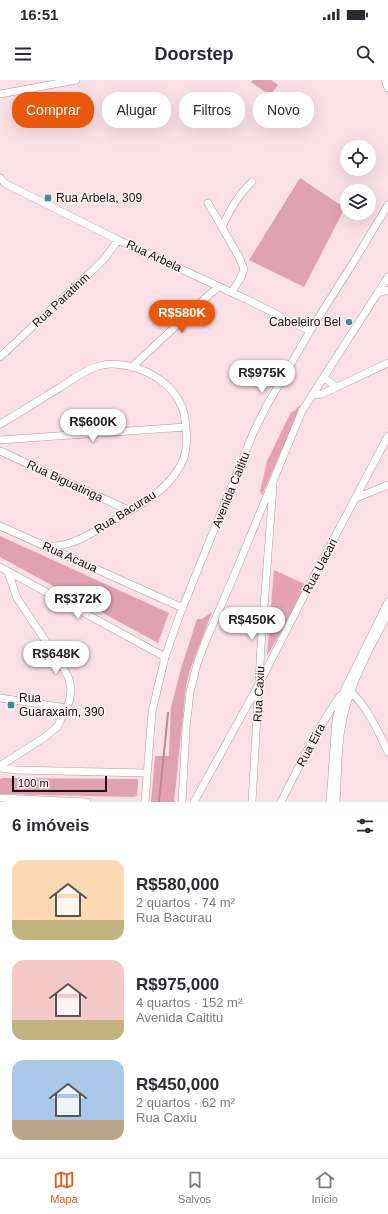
<!DOCTYPE html>
<html lang="pt">
<meta charset="utf-8">
<style>
:root{--surface:#fff;--page:#f2f2f3;--text:#2b2b33;--muted:#7c7c81;--line:#e1e1e2;--accent:#ea580c}
body{margin:0;font-family:Helvetica,sans-serif;background:var(--page);color:var(--text);height:100vh;display:flex;flex-direction:column;font-size:15px;white-space:nowrap}
*{box-sizing:border-box;margin:0}
p{font-size:13px;color:var(--muted)}
.icon{flex:none;width:22px;height:22px;fill:none;stroke:currentColor;stroke-width:2;stroke-linecap:round;stroke-linejoin:round}
.map{position:relative;height:722px;overflow:hidden}
.drawer{display:flex;flex-direction:column;background:var(--surface);flex:1}
.drawer>*{flex:none}
.top-card{position:absolute;left:12px;top:12px;width:364px;height:36px;display:flex;gap:8px}
.buttons{position:absolute;left:340px;top:60px;display:grid;gap:8px}
.buttons a{display:grid;place-items:center;width:36px;height:36px;border-radius:50%;background:var(--surface);box-shadow:0 4px 16px #0002;font-size:20px}
.scale{position:absolute;left:12px;bottom:10px;width:95px;box-sizing:border-box;padding-left:4px;border:2px solid #190e11;border-top:0;font-size:11px;line-height:14px;white-space:nowrap;color:#190e11;-webkit-text-stroke:3px #fff1f4;paint-order:stroke}
.price{position:absolute;translate:-50% -34px;padding:0 9px;border-radius:14px;background:#fff;color:#222;font-size:13px;line-height:26px;filter:drop-shadow(0 1px 2px #0008)}
.price::after{content:'';position:absolute;left:50%;top:24px;width:12px;height:9px;margin-left:-6px;background:inherit;clip-path:polygon(0 0,100% 0,50% 100%)}
.price.current{background:var(--accent);color:#fff}
ul{padding:0;list-style:none}
li{display:flex;align-items:center;gap:12px;height:100px;padding:0 12px}
li span{display:grid;place-items:center;flex:none;width:112px;height:80px;border-radius:12px;color:#555}
li>.icon{margin-inline-start:auto}
span .icon{width:48px;height:48px;fill:#fffc;stroke-width:1}
li b{font-size:17px}
h2{display:flex;justify-content:space-between;align-items:center;height:48px;padding:0 12px;font-size:17px}
.tag{padding:0 14px;border-radius:16px;background:var(--surface);box-shadow:0 4px 16px #0002;font-size:14px;line-height:36px}
.tag.current{background:var(--accent);color:#fff}
.status{display:flex;justify-content:space-between;align-items:center;height:28px;padding:0 20px;background:var(--surface);direction:ltr}
.status svg{height:11px;fill:currentColor}
header{display:flex;justify-content:space-between;align-items:center;height:52px;padding:0 12px;background:var(--surface);font-size:18px;font-weight:700}
.tabs{display:flex;justify-content:space-around;align-items:center;height:56px;border-top:1px solid var(--line);background:var(--surface);font-size:11px;color:var(--muted)}
.tabs a{display:grid;justify-items:center;gap:2px}
.tabs .current{color:var(--accent)}
.map>svg:first-child{display:block}
.green{fill:#e0a1b3}
.forest{fill:#e6a1b5}
.lines{fill:none;stroke-linecap:round;stroke-linejoin:round}
.stream{stroke:#c48296;stroke-width:2}
.minor-casing{stroke:#b798a0;stroke-width:8}
.minor{stroke:#fff;stroke-width:7}
.poi-dot{fill:#468b97;stroke:#fff1f4;stroke-width:1.5}
.labels{text-anchor:middle;dominant-baseline:central;stroke-width:3;stroke-linejoin:round;paint-order:stroke}
.poi-label{font-size:12px;fill:#190e11;stroke:#fff1f4;text-anchor:start}
.street-label{font-size:12px;fill:#190e11;stroke:#fff1f4}
</style>
<div class="status"><b>16:51</b><svg viewBox="0 0 49 12"><path d="M0 12V9h3v3zM5 12V6h3v6zM10 12V3h3v9zM15 12V0h3v12zM26 1h20v11H26zM47 4h2v5h-2z"/></svg></div>
<header><svg class="icon" aria-label="menu" viewBox="0 0 24 24"><path d="M4 6h16M4 12h16M4 18h16"/></svg>Doorstep<svg class="icon" aria-label="search" viewBox="0 0 24 24"><circle cx="10" cy="10" r="6"/><path d="M15 15l6 6"/></svg></header>
<div class="map">
<svg width="388" height="722" viewBox="0 0 388 722">
<rect width="100%" height="100%" fill="#fbe0e7"/>
<path class="green" d="M253 0H271L278 5 270 15 251 2Z
M300 98 345 128 304 207 249 180Z
M0 456 169 533 158 563 0 477Z
M212 532 190 590 186 606 174 722H151L155 676H169L171 627 182 585 197 539H202Z
M3 698 137 699 138 701 137 716 133 717 0 714V699Z"/>
<path class="forest" d="M300 325V329L262 415 260 411 267 381 291 332 294 331Z
M274 490 307 505 267 576Z"/>
<g class="lines">
<path class="stream" d="M159 722 168 633"/>
<defs>
<path id="minor" d="M385 0 388 8
M0 14 76 0
M0 98 6 104 118 160 248 220 310 251
M208 123 239 177 244 189 241 197 232 212
M222 147C230 130 238 115 252 102
M378 213 388 210
M0 277 92 191 105 178 118 160
M132 287 211 213 219 207
M324 298 337 307
M312 315 322 314 388 283
M0 344C20 333 39 320 59 308 72 300 84 290 99 286 108 283 119 284 129 286 151 291 173 305 182 327 185 333 185 341 186 348 187 357 187 368 184 378 172 409 140 425 113 441 100 448 87 457 73 462 65 465 57 466 49 467
M0 360 186 347
M0 371 130 431
M356 418 388 405
M0 446 183 528
M0 487 165 577
M351 612C368 628 378 651 388 672
M0 618 67 628
M0 686 45 657 57 647 67 628 70 618 71 608 69 599 63 587 17 518 8 492
M0 688 16 690 147 693
M0 718 87 722
M145 722 152 632 165 577 180 534 228 415 254 351 266 327 310 251 353 183 388 125
M182 722 186 648 190 612 197 584 206 560 233 498 302 331 388 197
M194 722 259 604 310 504 388 356
M252 722 261 566 273 407
M281 722C299 686 317 649 340 616
M330 722 336 640 344 611 388 522
M336 722C338 693 337 662 344 634 352 600 372 564 388 533"/>
</defs>
<use href="#minor" class="minor-casing"/>
<use href="#minor" class="minor"/>
</g>
<g class="poi-dot">
<rect x="44" y="114" width="8" height="8" rx="2"/>
<circle cx="349" cy="242" r="4"/>
<rect x="7" y="621" width="8" height="8" rx="2"/>
</g>
<g class="labels">
<g class="poi-label">
<text x="56" y="118">Rua Arbela, 309</text>
<text x="341" y="242" text-anchor="end">Cabeleiro Bel</text>
<text x="19" y="618">Rua<tspan x="19" dy="14">Guaraxaim, 390</tspan></text>
</g>
<g class="street-label">
<text transform="translate(154 176) rotate(25)">Rua Arbela</text>
<text transform="translate(61 220) rotate(-43)">Rua Paratinm</text>
<text transform="translate(65 401) rotate(25)">Rua Biguatinga</text>
<text transform="translate(231 410) rotate(-68)">Avenida Caititu</text>
<text transform="translate(125 432) rotate(-32)">Rua Bacurau</text>
<text transform="translate(70 477) rotate(24)">Rua Acaua</text>
<text transform="translate(320 486) rotate(-62)">Rua Uacari</text>
<text transform="translate(259 614) rotate(-87)">Rua Caxiu</text>
<text transform="translate(311 665) rotate(-62)">Rua Eira</text>
</g>
</g>
</svg>
<div class="buttons">
<a><svg class="icon" aria-label="locate" viewBox="0 0 24 24"><circle cx="12" cy="12" r="6"/><path d="M12 2v4M12 18v4M2 12h4M18 12h4"/></svg></a>
<a><svg class="icon" aria-label="layers" viewBox="0 0 24 24"><path d="M12 4l9 5-9 5-9-5zM3 14l9 5 9-5"/></svg></a>
</div>
<div class="scale">100 m</div>
<b class="price current" style="left:182px;top:254px">R$580K</b>
<b class="price" style="left:262px;top:314px">R$975K</b>
<b class="price" style="left:93px;top:363px">R$600K</b>
<b class="price" style="left:78px;top:540px">R$372K</b>
<b class="price" style="left:252px;top:561px">R$450K</b>
<b class="price" style="left:56px;top:595px">R$648K</b>
<div class="top-card">
<a class="tag current">Comprar</a>
<a class="tag">Alugar</a>
<a class="tag">Filtros</a>
<a class="tag">Novo</a>
</div>
</div>
<section class="drawer">
<h2>6 imóveis<svg class="icon" aria-label="filters" viewBox="0 0 24 24"><path d="M4 7h16M4 17h16"/><circle cx="9" cy="7" r="2"/><circle cx="15" cy="17" r="2"/></svg></h2>
<ul>
<li><span style="background:linear-gradient(#ffd9b3 75%,#c2b280 0)"><svg class="icon" aria-label="home" viewBox="0 0 24 24"><path d="M3 11l9-7 9 7M6 9v11h12V9"/></svg></span><div><b>R$580,000</b><p>2 quartos · 74 m²</p><p>Rua Bacurau</p></div></li>
<li><span style="background:linear-gradient(#f6c9c9 75%,#c2b280 0)"><svg class="icon" aria-label="home" viewBox="0 0 24 24"><path d="M3 11l9-7 9 7M6 9v11h12V9"/></svg></span><div><b>R$975,000</b><p>4 quartos · 152 m²</p><p>Avenida Caititu</p></div></li>
<li><span style="background:linear-gradient(#a9c7e8 75%,#b9a48a 0)"><svg class="icon" aria-label="home" viewBox="0 0 24 24"><path d="M3 11l9-7 9 7M6 9v11h12V9"/></svg></span><div><b>R$450,000</b><p>2 quartos · 62 m²</p><p>Rua Caxiu</p></div></li>
</ul>
</section>
<nav class="tabs">
<a class="current"><svg class="icon" aria-label="map" viewBox="0 0 24 24"><path d="M3 6l6-2 6 2 6-2v14l-6 2-6-2-6 2zM9 4v14M15 6v14"/></svg>Mapa</a>
<a><svg class="icon" aria-label="saved" viewBox="0 0 24 24"><path d="M7 4h10v16l-5-4-5 4z"/></svg>Salvos</a>
<a><svg class="icon" aria-label="home" viewBox="0 0 24 24"><path d="M3 11l9-7 9 7M6 9v11h12V9"/></svg>Início</a>
</nav>
